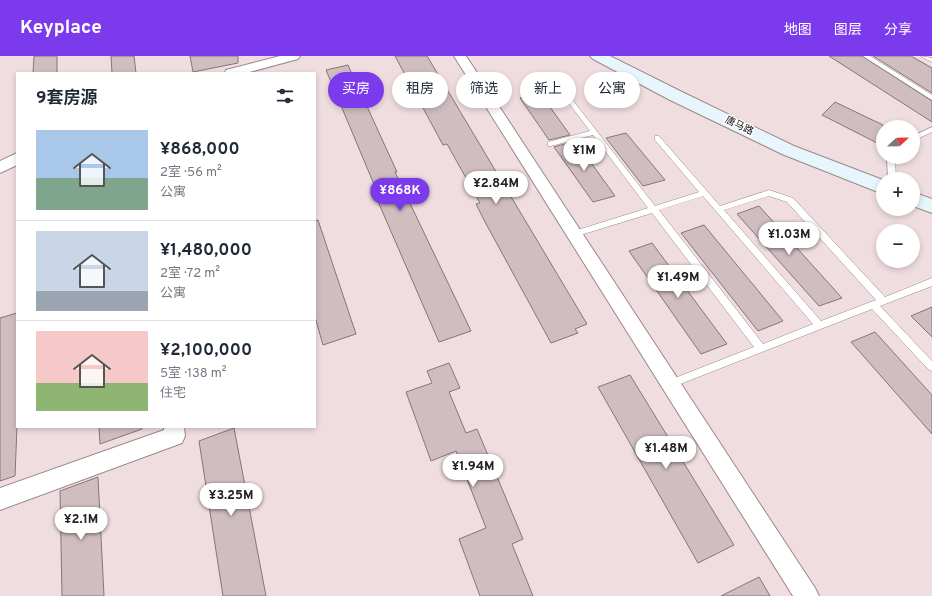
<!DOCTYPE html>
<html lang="zh">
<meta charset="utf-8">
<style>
:root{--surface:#fff;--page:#f2f2f3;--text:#1f2937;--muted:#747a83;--line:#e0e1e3;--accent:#7c3aed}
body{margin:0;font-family:Overpass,"Noto Sans SC",sans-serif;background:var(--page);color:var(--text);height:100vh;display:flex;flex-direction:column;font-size:15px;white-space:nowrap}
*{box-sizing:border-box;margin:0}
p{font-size:13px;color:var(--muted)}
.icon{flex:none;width:22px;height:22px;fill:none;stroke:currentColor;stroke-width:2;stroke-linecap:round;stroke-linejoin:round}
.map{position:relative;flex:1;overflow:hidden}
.details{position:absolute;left:16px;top:16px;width:300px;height:356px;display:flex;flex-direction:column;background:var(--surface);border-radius:0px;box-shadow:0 2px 6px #0003}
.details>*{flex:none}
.top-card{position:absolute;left:328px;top:16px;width:380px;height:36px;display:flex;gap:8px}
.needle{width:26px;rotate:68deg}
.controls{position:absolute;left:876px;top:64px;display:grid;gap:8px}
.controls a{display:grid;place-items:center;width:44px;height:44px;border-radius:50%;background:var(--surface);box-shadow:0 2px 6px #0003;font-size:20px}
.price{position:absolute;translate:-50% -34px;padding:0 9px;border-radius:14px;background:#fff;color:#222;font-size:13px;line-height:26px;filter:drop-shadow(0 1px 2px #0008)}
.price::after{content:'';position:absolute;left:50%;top:24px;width:12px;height:9px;margin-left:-6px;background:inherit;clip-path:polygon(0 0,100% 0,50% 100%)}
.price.current{background:var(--accent);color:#fff}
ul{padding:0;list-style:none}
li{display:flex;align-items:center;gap:12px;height:100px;padding:0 20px}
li+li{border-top:1px solid var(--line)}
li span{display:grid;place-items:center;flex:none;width:112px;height:80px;border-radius:0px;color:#555}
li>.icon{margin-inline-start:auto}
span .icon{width:48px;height:48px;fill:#fffc;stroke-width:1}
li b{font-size:17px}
h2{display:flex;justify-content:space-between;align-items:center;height:48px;padding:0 20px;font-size:17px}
.tag{padding:0 14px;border-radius:18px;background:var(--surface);box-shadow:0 2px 6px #0003;font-size:14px;line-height:36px}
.tag.current{background:var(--accent);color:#fff}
header{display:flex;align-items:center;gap:24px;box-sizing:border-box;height:56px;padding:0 20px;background:var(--accent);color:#fff}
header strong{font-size:19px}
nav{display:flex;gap:22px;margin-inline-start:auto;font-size:14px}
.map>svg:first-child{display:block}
.building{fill:#d0bdc0;stroke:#867578}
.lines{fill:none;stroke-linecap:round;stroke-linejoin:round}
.lane-casing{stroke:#9a888a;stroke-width:1}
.street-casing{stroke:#9a888a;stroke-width:2}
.secondary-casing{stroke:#9a888a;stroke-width:2}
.lane{fill:#fff;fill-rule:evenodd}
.street{fill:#fff;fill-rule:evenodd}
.secondary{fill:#e6f6fc;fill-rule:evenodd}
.labels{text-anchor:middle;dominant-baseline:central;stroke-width:3;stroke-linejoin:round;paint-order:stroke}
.far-street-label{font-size:10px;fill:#110b0c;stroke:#fff}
</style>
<header>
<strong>Keyplace</strong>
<nav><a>地图</a><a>图层</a><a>分享</a></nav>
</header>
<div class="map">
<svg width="932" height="540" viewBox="0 0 932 540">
<rect width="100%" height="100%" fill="#f0dddf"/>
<path class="building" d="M34 0H57V17H33Z
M111 0H134L136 17H112Z
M190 0H238V7L193 16Z
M395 0H427L587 268 575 273 578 277 551 287 484 164 476 148 480 147 447 88 443 89Z
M829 0H862L932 45V66Z
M873 0H911L932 12V37Z
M348 9 397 116H395L471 275 439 286 373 134 376 133 326 14Z
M540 37 570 79 549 84 520 42Z
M835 46 883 69V90L822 59Z
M626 77 665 124 643 130 606 82Z
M575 85 579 90 615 140 593 146 554 91Z
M759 150 842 242 819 250 737 158Z
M318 164 356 278 323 289 315 261V165Z
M704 169 783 265 758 275 681 177Z
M652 187 727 288 701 298 629 195Z
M932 251V281L911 260Z
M17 257V371L15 420 0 425V262Z
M875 276 932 339V378L851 286Z
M449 307 460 332 449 336 466 377 477 373 523 483 512 488 533 540H480L459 483 486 472 456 395 431 405 406 336 432 327 427 315Z
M630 319 734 489 698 507 598 331Z
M99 371H141L142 373 100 388Z
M234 372 266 540H223L199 385Z
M98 421 104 540H62L60 435Z
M759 521 770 540H721Z"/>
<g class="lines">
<defs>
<path id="lane" d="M863 0H870L932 39V44Z
M921 0 932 2V6L922 1Z
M562 32 564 33 655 150 699 136 655 84V80H659L720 150 769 134 793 142 885 241 932 222V230L880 250 932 305V315L929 314 872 253 670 332 667 331 665 328 667 325 754 291 652 157 574 181 571 180 570 178 571 176 648 152 593 79 551 90H548V86L590 75 559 34ZM703 140 813 268 763 288 659 154ZM769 140 787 146 876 244 821 265 724 154Z
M932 71V76L913 85V80Z
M887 101H895L896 123H888Z"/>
<path id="street" d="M280 0H300L298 3 246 17H225L226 14Z
M454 0H466L815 532 819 540H793Z
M17 97V109L0 117V105Z
M164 371H184L185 380 182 387 0 454V432L164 374Z"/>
<path id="secondary" d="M590 0H610L682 36 794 90 883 124V138L782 98 670 44 593 3Z
M913 136 932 143V157L913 150Z"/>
</defs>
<use href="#lane" class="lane-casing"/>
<use href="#street" class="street-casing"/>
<use href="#secondary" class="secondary-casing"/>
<use href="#lane" class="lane"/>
<use href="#street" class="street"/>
<use href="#secondary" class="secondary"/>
</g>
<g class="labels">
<g class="far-street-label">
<text transform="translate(739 70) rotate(26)">唐马路</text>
</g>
</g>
</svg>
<div class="controls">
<a><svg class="needle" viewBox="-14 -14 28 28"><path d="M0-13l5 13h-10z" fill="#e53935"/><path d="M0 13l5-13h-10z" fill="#747a83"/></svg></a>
<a>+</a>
<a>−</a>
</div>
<b class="price" style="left:584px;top:116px">¥1M</b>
<b class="price" style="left:496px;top:149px">¥2.84M</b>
<b class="price current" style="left:400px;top:156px">¥868K</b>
<b class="price" style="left:789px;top:200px">¥1.03M</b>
<b class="price" style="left:678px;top:243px">¥1.49M</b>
<b class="price" style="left:666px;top:414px">¥1.48M</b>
<b class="price" style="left:473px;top:432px">¥1.94M</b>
<b class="price" style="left:231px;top:461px">¥3.25M</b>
<b class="price" style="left:81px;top:485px">¥2.1M</b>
<div class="top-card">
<a class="tag current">买房</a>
<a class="tag">租房</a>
<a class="tag">筛选</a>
<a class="tag">新上</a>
<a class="tag">公寓</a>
</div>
<section class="details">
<h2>9套房源<svg class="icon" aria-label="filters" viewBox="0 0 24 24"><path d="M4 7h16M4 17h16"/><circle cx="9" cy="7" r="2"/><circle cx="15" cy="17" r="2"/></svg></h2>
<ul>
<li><span style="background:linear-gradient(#a9c7e8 60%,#7fa58c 0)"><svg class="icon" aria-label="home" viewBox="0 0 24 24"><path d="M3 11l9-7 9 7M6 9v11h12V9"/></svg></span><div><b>¥868,000</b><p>2室 · 56 m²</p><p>公寓</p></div></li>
<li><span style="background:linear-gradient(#c9d6e8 75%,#9aa5b1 0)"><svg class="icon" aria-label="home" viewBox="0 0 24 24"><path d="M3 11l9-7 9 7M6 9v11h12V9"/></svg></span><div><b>¥1,480,000</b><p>2室 · 72 m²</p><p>公寓</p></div></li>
<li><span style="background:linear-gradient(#f6c9c9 65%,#8fb573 0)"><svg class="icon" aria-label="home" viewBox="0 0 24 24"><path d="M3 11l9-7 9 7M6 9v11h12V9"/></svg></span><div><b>¥2,100,000</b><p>5室 · 138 m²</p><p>住宅</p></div></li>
</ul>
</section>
</div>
